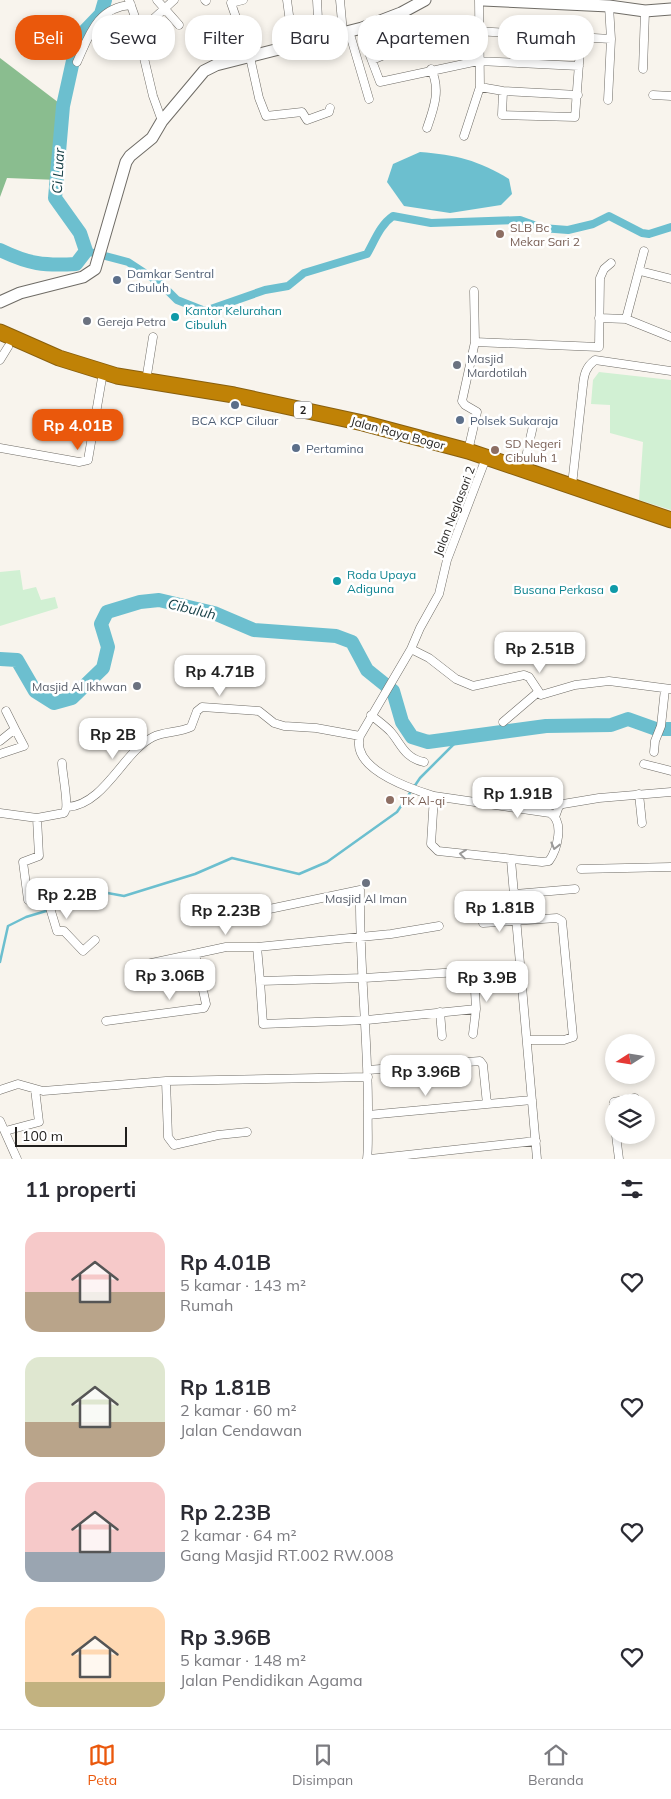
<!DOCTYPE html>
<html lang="id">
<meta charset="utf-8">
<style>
:root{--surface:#fff;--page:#f2f2f3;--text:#2b2b33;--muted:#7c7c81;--line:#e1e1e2;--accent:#ea580c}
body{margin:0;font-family:Mulish,sans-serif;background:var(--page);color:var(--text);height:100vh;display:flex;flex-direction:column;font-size:19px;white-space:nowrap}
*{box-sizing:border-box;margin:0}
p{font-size:16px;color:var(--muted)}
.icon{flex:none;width:28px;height:28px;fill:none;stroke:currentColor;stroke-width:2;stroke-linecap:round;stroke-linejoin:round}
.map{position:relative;height:1159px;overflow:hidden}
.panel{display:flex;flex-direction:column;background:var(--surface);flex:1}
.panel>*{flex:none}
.banner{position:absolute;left:15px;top:15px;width:641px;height:45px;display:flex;gap:10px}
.needle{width:32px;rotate:258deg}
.buttons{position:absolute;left:605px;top:1034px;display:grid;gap:10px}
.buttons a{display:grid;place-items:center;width:50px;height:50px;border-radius:50%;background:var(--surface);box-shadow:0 2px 8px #0003;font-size:25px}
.scale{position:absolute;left:15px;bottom:12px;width:112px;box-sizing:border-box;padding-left:5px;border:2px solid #211f1d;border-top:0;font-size:14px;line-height:18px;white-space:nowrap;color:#211f1d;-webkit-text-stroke:4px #fff;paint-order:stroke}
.price{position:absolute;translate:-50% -42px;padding:0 11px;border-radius:10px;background:#fff;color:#222;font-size:16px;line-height:32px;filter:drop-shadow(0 1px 2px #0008)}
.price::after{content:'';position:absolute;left:50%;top:30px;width:15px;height:11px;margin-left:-8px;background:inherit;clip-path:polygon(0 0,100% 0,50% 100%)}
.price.active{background:var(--accent);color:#fff}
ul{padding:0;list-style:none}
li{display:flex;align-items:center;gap:15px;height:125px;padding:0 25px}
li span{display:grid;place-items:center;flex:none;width:140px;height:100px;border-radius:15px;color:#555}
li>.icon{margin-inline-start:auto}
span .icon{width:60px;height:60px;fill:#fffc;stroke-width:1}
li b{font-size:21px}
h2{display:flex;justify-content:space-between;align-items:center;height:60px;padding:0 25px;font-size:21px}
.chip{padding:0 18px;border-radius:20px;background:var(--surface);box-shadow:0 2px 8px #0003;font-size:18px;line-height:45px}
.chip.active{background:var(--accent);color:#fff}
.tab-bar{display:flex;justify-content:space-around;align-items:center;height:70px;border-top:1px solid var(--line);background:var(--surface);font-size:14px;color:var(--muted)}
.tab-bar a{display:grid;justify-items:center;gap:2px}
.tab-bar .active{color:var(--accent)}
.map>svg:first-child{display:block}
.green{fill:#d1f0d3}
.forest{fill:#8abd8f}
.water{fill:#6cbfcf}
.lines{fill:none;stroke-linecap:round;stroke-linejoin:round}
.stream{stroke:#6cbfcf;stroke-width:2.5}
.canal{stroke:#6cbfcf;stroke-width:8}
.river{stroke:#6cbfcf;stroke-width:14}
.street-casing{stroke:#6f6c66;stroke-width:9}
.secondary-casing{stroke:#6f6c66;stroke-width:13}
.highway-casing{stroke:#885f0e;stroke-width:17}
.street{stroke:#fff;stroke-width:8}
.secondary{stroke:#fff;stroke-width:11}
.highway{stroke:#c08206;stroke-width:15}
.oneway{stroke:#9b9a99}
.education-dot{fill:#8d6e63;stroke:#fff;stroke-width:2}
.service-dot{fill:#5c6f8a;stroke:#fff;stroke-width:2}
.culture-dot{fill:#0f9aa8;stroke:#fff;stroke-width:2}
.worship-dot{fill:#6b7280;stroke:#fff;stroke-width:2}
.labels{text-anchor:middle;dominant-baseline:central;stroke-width:5;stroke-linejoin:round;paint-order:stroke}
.shield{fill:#fff;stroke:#646261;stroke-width:1}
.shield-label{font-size:11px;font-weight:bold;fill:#211f1d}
.education-label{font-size:12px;fill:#785e54;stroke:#fff;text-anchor:start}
.service-label{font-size:12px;fill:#4e5e75;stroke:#fff;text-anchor:start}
.culture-label{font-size:12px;fill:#0d838f;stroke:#fff;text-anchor:start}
.worship-label{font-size:12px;fill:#5b616d;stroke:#fff;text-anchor:start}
.street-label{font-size:12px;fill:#211f1d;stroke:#fff}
.water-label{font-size:14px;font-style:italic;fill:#194148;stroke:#fff}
</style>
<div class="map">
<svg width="671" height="1159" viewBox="0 0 671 1159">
<rect width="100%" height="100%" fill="#f8f4ed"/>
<path class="green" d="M599 372 671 380V510L639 500 643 442 610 433V405L591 404 593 380Z
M20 570 23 590 36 587 41 600 55 597 58 608 0 626V572Z"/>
<path class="forest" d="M0 58 63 106 58 180 7 178 0 197Z"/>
<path class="water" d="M420 152C456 155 478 160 509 179L512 194 501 205 450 213 404 206 387 182 393 164Z"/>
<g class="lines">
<path class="stream" d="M51 905 80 888 124 896 195 874 232 858 299 874 327 862 397 812 420 778 459 739
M0 962 8 926 26 917 46 911"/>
<path class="canal" d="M86 251 128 262 160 283 177 300 205 311 265 290 288 286 304 273 367 254C375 240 380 225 393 216L431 223 520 220 542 228 568 230 593 224 609 216 642 233 649 234 671 227"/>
<path class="river" d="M0 250C29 264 44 266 76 264L86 251 80 233 55 198 63 106 78 38 101 14 105 0
M0 659 17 660 35 691 54 703 72 698 103 668 108 647 101 624 107 612 140 602 159 600 214 613 254 630 336 636 352 642 367 670 393 691 402 722 412 737 428 742 546 726 611 725 628 719 656 729H671"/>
<defs>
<path id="street" d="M129 0 140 31 139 37 153 96 162 121
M157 0 179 25
M205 0 206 1
M243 0 231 3 239 26 244 30 259 98 266 116 302 112 307 120 329 112 330 108
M287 0 293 45
M317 0 319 38
M340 0 343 33
M479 0 480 87 503 91 578 95
M362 28 363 37 380 82 478 61 579 66
M140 31 174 0
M349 31 369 99
M372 60 415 42 458 30 611 39
M77 62C89 36 97 7 131 5
M643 69 645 11
M503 91 502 115 575 117 581 37
M653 95 671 96
M608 100 611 39 609 6
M427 128C434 108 441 89 431 69
M464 136 480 87
M640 271 671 279
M599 318 626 319 671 337
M626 319 644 251
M475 342 599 347 600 278 604 269 611 263
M0 360 8 347
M146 381 153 337
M0 448 79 462 88 460 102 378
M468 451 477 412 465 405 462 401 475 342 474 291
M523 470 533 426
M572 485 583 385C584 374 586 367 595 360L671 371
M411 649 429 658 456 679 473 686 524 675 529 677 541 695 575 685 609 681 671 689
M6 711 15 729
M371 715C377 720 384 725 390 731 401 743 404 758 424 762
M503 722 537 693
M0 741 15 729 24 746 0 754
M654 752 655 741 661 726 665 689
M644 764 671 771
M639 794 642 823
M434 796 431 844 438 851 542 862 549 861C557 850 565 822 550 813L434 796C411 789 350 769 360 736L411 649 420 628 439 594 447 560 486 458
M68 807C105 804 123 752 153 737 165 731 179 733 191 727L197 711 202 707 259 711 274 723 284 726 316 728 360 736
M0 813 37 818 64 813C70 808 62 773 62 763
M555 817 559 806 563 804 599 798 671 792
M37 818 39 856 23 862 28 900 55 897 63 893
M511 860 537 1159
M581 869 671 867
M515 894 575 889
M47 898 57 931H64L83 951 95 940
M255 912 360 890C359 963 368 1035 368 1109 367 1126 369 1142 367 1159
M483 923 557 918 562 921 573 1037 564 1040H528
M257 947 391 934 439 926
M147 964 226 947H257L260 981
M476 1009 367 1020 263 1024 260 981 364 978 521 968
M440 1012 442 1036
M106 1021 204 1008 206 1004 195 954
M473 1034 476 1009 474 971
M368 1070 480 1061 483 1065 487 1104 532 1100
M166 1081 168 1137 174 1145 218 1135 247 1132
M0 1090 18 1084 43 1091 166 1081 368 1077
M614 1102 635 1098
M614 1104V1115
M368 1115 487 1104
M0 1121 17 1159
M9 1130 39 1122 35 1089
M616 1135 619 1159
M370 1159 536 1141"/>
<path id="secondary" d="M483 0 609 6 645 11 671 9
M0 302 20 293 83 277 95 269 126 162 130 156 152 138 162 121 204 71 216 65 362 28 401 13 425 0"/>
<path id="highway" d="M0 332 59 358 117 376 234 395 363 423 468 451 671 520"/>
</defs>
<use href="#street" class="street-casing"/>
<use href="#secondary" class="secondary-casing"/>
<use href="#highway" class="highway-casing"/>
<use href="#street" class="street"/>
<use href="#secondary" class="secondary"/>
<use href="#highway" class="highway"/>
</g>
<defs><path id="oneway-chevron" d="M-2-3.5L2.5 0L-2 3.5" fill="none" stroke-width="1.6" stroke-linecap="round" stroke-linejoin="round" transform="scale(1.25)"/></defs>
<g class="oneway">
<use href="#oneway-chevron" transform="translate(555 846) rotate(104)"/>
<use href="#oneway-chevron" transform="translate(463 854) rotate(-173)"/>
</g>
<g class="education-dot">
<circle cx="500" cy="234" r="5"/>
<circle cx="495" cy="450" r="5"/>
<circle cx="390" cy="800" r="5"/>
</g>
<g class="service-dot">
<circle cx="117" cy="280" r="5"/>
<circle cx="235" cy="405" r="5"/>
<circle cx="460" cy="420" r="5"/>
<circle cx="296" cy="448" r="5"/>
</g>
<g class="culture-dot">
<circle cx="175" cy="317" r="5"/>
<circle cx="337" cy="581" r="5"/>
<circle cx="614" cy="589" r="5"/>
</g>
<g class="worship-dot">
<circle cx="87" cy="321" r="5"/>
<circle cx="457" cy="365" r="5"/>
<circle cx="137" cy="686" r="5"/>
<circle cx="366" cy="883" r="5"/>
</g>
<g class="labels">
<rect class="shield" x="294" y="401.5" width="18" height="17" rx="4"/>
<g class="shield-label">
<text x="303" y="410">2</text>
</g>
<g class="education-label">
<text x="510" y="227">SLB Bc<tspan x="510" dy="14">Mekar Sari 2</tspan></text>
<text x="505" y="443">SD Negeri<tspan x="505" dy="14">Cibuluh 1</tspan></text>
<text x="400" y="800">TK Al-qi</text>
</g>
<g class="service-label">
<text x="127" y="273">Damkar Sentral<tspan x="127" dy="14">Cibuluh</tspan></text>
<text x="235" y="420" text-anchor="middle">BCA KCP Ciluar</text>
<text x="470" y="420">Polsek Sukaraja</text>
<text x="306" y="448">Pertamina</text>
</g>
<g class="culture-label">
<text x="185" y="310">Kantor Kelurahan<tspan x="185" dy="14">Cibuluh</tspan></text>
<text x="347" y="574">Roda Upaya<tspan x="347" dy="14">Adiguna</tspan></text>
<text x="604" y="589" text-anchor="end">Busana Perkasa</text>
</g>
<g class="worship-label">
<text x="97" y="321">Gereja Petra</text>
<text x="467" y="358">Masjid<tspan x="467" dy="14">Mardotilah</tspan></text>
<text x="127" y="686" text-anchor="end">Masjid Al Ikhwan</text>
<text x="366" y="898" text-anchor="middle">Masjid Al Iman</text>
</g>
<g class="street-label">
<text transform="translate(398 433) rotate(15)">Jalan Raya Bogor</text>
<text transform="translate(454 511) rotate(-69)">Jalan Neglasari 2</text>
</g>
<g class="water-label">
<text transform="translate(58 171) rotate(-87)">Ci Luar</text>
<text transform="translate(192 609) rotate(14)">Cibuluh</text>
</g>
</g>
</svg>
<div class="buttons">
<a><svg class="needle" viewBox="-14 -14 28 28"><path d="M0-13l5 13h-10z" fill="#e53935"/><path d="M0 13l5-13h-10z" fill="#7c7c81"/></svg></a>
<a><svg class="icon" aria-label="layers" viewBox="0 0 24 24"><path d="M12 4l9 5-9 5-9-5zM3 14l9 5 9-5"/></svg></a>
</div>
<div class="scale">100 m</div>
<b class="price active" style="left:78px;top:451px">Rp 4.01B</b>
<b class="price" style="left:540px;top:674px">Rp 2.51B</b>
<b class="price" style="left:220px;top:697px">Rp 4.71B</b>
<b class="price" style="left:113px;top:760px">Rp 2B</b>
<b class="price" style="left:518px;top:819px">Rp 1.91B</b>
<b class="price" style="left:67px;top:920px">Rp 2.2B</b>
<b class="price" style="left:500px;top:933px">Rp 1.81B</b>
<b class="price" style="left:226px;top:936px">Rp 2.23B</b>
<b class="price" style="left:170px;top:1001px">Rp 3.06B</b>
<b class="price" style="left:487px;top:1003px">Rp 3.9B</b>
<b class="price" style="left:426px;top:1097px">Rp 3.96B</b>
<div class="banner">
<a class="chip active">Beli</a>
<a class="chip">Sewa</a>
<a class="chip">Filter</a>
<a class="chip">Baru</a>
<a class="chip">Apartemen</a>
<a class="chip">Rumah</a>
</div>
</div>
<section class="panel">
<h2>11 properti<svg class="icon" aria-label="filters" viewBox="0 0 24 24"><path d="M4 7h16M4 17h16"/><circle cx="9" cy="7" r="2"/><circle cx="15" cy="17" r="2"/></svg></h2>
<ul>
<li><span style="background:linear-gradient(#f6c9c9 60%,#b9a48a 0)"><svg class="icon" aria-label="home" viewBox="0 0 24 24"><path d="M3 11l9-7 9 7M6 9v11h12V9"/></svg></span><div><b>Rp 4.01B</b><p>5 kamar · 143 m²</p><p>Rumah</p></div><svg class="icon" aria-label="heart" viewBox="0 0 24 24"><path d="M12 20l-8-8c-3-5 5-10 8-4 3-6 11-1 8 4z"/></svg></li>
<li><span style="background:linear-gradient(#dfe7d0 65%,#b9a48a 0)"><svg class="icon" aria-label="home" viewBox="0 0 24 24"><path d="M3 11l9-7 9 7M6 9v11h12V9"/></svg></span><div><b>Rp 1.81B</b><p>2 kamar · 60 m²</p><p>Jalan Cendawan</p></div><svg class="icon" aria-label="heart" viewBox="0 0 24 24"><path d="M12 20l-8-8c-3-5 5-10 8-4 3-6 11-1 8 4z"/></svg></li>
<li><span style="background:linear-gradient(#f6c9c9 70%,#9aa5b1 0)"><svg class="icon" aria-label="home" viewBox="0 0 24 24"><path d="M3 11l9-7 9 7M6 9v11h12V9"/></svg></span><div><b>Rp 2.23B</b><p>2 kamar · 64 m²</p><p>Gang Masjid RT.002 RW.008</p></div><svg class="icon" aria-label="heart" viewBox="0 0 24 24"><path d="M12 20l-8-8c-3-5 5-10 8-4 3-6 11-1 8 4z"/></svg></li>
<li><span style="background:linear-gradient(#ffd9b3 75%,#c2b280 0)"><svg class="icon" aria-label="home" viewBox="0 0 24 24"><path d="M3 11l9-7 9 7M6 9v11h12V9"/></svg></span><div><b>Rp 3.96B</b><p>5 kamar · 148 m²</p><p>Jalan Pendidikan Agama</p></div><svg class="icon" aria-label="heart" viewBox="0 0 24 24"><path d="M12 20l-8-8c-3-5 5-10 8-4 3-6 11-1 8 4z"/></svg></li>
</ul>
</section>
<nav class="tab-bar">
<a class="active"><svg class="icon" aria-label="map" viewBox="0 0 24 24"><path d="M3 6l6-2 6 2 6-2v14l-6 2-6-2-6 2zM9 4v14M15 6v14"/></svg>Peta</a>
<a><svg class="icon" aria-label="saved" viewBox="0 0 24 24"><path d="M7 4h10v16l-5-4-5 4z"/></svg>Disimpan</a>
<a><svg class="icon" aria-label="home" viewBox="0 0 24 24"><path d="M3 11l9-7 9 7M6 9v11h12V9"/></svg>Beranda</a>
</nav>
